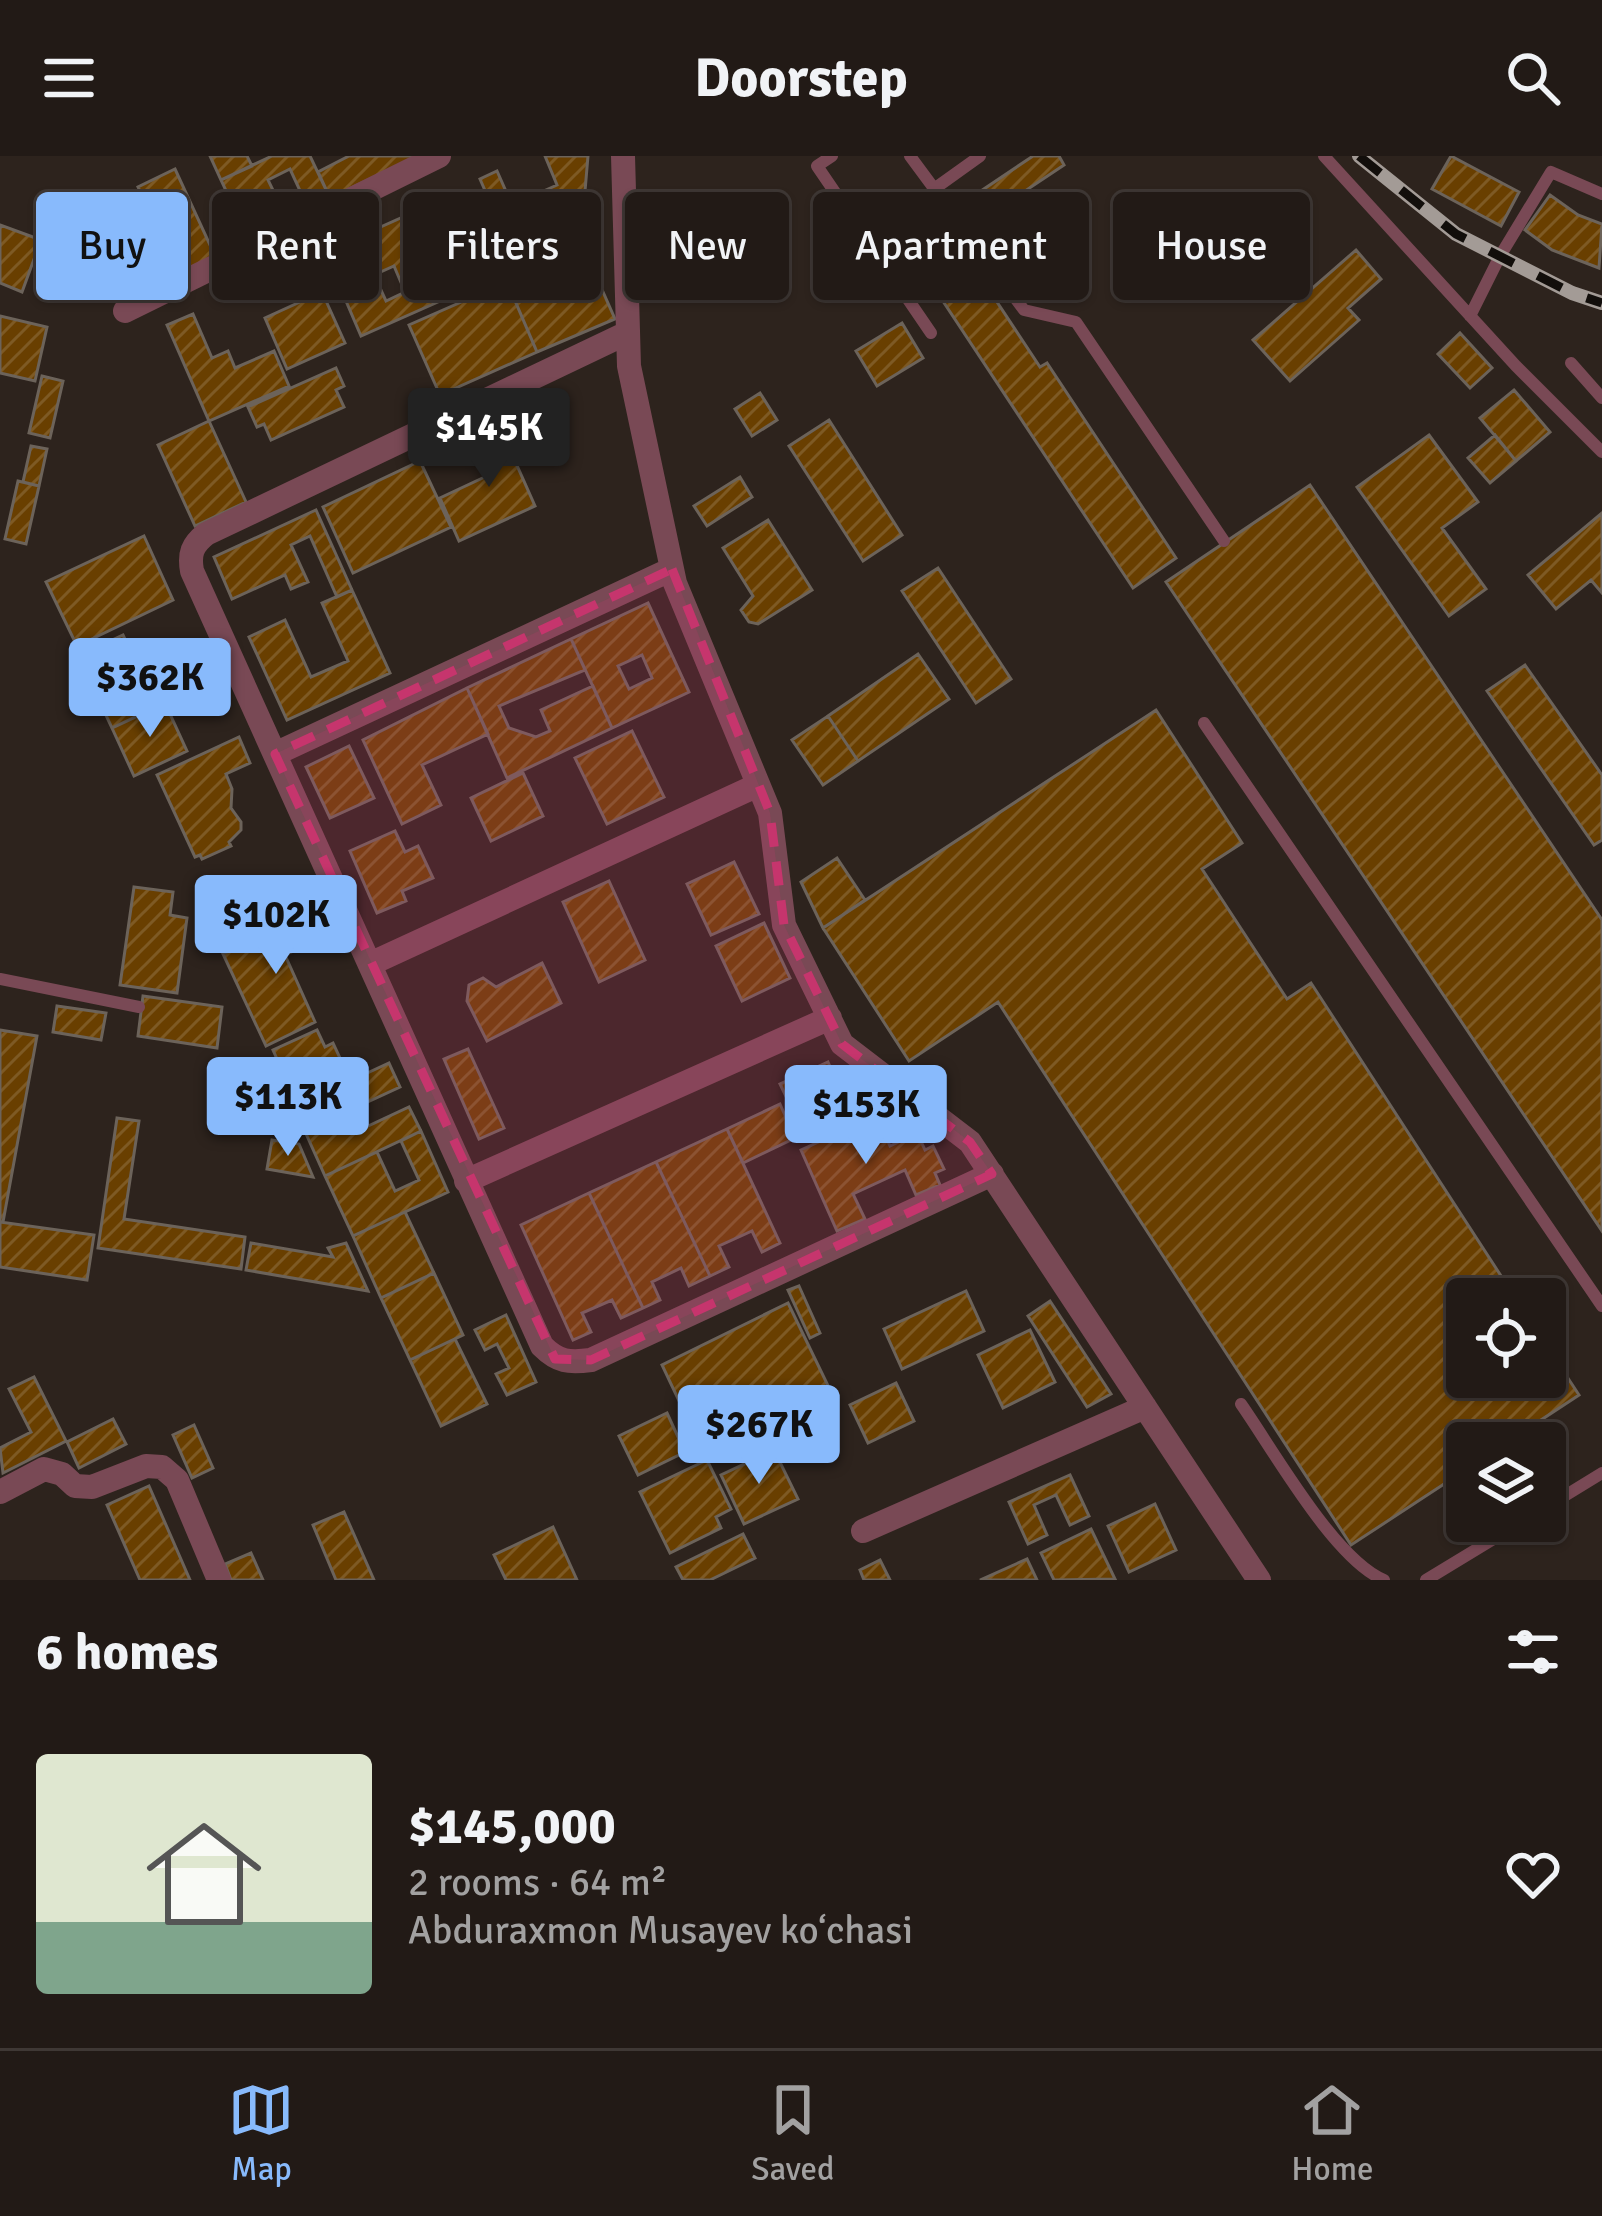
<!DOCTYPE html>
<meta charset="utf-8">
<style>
:root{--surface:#221a16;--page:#2a231f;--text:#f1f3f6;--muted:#a2a1a1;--line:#3f3835;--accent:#88bafc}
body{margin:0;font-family:Signika,sans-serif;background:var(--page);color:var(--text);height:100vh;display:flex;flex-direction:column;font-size:45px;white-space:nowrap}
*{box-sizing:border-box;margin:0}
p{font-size:39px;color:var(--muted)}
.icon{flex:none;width:66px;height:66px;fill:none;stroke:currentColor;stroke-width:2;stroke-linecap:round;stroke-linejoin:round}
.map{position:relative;height:1424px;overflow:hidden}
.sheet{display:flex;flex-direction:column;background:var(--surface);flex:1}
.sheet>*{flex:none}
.hud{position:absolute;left:36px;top:36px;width:1530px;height:108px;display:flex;gap:24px}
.tools{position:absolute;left:1446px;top:1122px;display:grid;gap:24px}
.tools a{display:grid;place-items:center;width:120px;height:120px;border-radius:12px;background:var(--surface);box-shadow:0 3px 9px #0004,0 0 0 3px var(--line);font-size:60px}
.price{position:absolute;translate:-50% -102px;padding:0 27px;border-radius:12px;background:var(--accent);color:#111;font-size:39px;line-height:78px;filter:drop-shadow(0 3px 6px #0008)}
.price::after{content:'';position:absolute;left:50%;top:72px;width:36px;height:27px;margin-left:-18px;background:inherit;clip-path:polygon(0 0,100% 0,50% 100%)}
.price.current{background:#222;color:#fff}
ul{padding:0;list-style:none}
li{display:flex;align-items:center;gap:36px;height:300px;padding:0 36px}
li+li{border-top:3px solid var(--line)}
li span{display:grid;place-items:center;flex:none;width:336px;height:240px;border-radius:12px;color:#555}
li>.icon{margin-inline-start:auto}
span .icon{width:144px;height:144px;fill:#fffc;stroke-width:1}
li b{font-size:51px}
h2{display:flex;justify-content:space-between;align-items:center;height:144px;padding:0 36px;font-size:51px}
.chip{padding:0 42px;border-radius:12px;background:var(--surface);box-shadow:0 3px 9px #0004,0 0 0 3px var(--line);font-size:42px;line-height:108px}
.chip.current{background:var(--accent);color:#111}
header{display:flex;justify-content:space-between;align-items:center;height:156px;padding:0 36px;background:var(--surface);font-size:54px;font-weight:800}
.tabs{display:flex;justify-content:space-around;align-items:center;height:168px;border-top:3px solid var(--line);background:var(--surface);font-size:33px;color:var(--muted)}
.tabs a{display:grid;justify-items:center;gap:6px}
.tabs .current{color:var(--accent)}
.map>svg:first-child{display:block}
.building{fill:url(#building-hatch);stroke:#6c635a;stroke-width:3;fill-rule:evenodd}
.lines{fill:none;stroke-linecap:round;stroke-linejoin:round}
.lane{stroke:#794955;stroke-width:12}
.street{stroke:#794955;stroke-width:24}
.rail-casing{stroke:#a39b96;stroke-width:14}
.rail{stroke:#120e0b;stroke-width:9;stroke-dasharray:27;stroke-linecap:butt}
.marked{fill:#c6356d;fill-opacity:0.2;stroke:#c6356d;stroke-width:9;stroke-dasharray:24 15;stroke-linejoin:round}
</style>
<header><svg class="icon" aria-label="menu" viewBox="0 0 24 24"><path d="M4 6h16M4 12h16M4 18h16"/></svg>Doorstep<svg class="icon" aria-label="search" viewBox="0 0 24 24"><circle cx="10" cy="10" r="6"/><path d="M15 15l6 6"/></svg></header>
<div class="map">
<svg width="1602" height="1424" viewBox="0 0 1602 1424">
<defs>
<pattern id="building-hatch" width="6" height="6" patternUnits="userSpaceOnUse" patternTransform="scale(3)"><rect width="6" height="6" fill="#693f00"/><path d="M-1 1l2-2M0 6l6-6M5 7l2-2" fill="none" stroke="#7e5a24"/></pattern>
</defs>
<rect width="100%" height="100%" fill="#2d231d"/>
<path class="building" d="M210 0H247L252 10 221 24Z
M272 0H310L330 42 308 52 290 13 268 24 286 61 247 80 221 24Z
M349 0H418L330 42 318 16Z
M545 0H588L581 82 518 110 480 23 497 15 512 49 557 29Z
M1033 0H1059L1064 9 986 61 972 41Z
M1451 0 1519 36 1501 70 1432 33Z
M175 13 216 102 133 141 117 106 163 84 138 31Z
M1550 39 1578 59 1602 68 1599 112 1552 94 1525 74Z
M495 57 518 110 440 145 416 92Z
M403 61 440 145 361 180 325 96ZM394 110 405 136 386 145 374 119Z
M940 61 954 81 917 106 903 86Z
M0 69 41 84 22 136 0 127Z
M954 81 1040 211 1047 207 1176 402 1133 432 917 106Z
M584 93 615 163 537 196 507 126Z
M1356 94 1381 123 1348 152 1359 164 1290 225 1253 184Z
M507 126 537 196 440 239 409 169Z
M322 136 345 187 287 213 265 162Z
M193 158 212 202 228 195 235 212 274 195 289 230 209 265 167 169Z
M0 160 47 171 35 225 0 217Z
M902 167 923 202 877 230 856 195Z
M1460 177 1492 212 1470 232 1438 198Z
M336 212 344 230 336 234 344 251 271 284 264 268 257 271 248 251Z
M42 220 63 225 50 282 29 277Z
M1514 234 1550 276 1516 305 1480 262Z
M760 237 777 264 752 280 735 253Z
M829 264 902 379 863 405 789 290Z
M209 265 246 346 195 370 158 289Z
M499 269 535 350 459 385 440 342 491 318 474 281Z
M1429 279 1478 346 1442 372 1486 433 1449 460 1357 331Z
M1495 279 1516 305 1490 327 1468 302Z
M31 290 47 293 39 330 23 326Z
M420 305 451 371 353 417 323 351Z
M740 321 752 341 707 370 694 350Z
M18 325 39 330 26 388 5 383Z
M1310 329 1602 764V1075L1166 426Z
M316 354 352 434 337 441 310 380 291 389 308 426 291 433 285 419 232 443 214 401Z
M1602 357V437L1591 424 1556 453 1528 419Z
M768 364 812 434 758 468 749 466 741 454 753 440 723 392Z
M144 380 173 444 77 490 46 426Z
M938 412 1011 523 976 547 902 435Z
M352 434 390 517 287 564 249 481 285 464 311 521 348 505 322 447Z
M648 447 689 536 612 572 571 483ZM642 499 652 522 629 533 618 510Z
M123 479 157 551 112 572 78 500Z
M571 483 585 514 499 550 509 572 536 581 550 575 541 554 593 530 612 572 507 622 467 532Z
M918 498 949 543 858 605 828 560Z
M1525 509 1602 619V684L1594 689 1487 535Z
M467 532 488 578 422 609 441 649 402 668 363 584Z
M165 547 187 595 134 620 112 572Z
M1156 554 1242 687 1202 713 1287 843 1311 827 1516 1143H1467V1221H1545V1187L1579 1239 1506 1287H1467V1313L1351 1389 998 846 909 905 823 772Z
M828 560 858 605 823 629 792 584Z
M632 575 664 641 607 668 575 602Z
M239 581 250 607 226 618 232 633 231 652 241 666V674L229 686 231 690 202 703 200 699 195 701 157 619Z
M349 590 374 642 330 662 306 611Z
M523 617 543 660 491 685 471 642Z
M395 675 405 696 418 690 433 722 402 735 406 745 377 757 350 695Z
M837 702 865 744 823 772 801 726Z
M734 706 759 758 711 779 687 728Z
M609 725 645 804 599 826 563 746Z
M134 731 173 736 170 759 187 762 177 837 120 829Z
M319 754 330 778 285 799 315 866 266 890 223 798Z
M764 767 790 822 742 845 716 790Z
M542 807 561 847 487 885 467 845 469 829 483 822 496 831Z
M143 840 222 851 217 892 138 880Z
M57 850 106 857 101 884 53 876Z
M0 874 37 880 3 1066H0Z
M317 874 325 891 333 887 340 902 332 906 338 921 294 941 273 894Z
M468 893 504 972 479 983 444 903Z
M248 905 251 925 263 918 280 953 256 966 231 969 223 909Z
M828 906 848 950 801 972 780 928Z
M389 907 400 931 359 950 368 970 409 951 421 975 325 1020 294 951Z
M780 948 795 982 743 1007 727 973Z
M876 960 890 990 917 977 925 994 933 990 944 1013 935 1017 940 1029 916 1039 905 1014 853 1038 865 1063 837 1075 801 994Z
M117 962 139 965 124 1063 245 1081 241 1113 98 1092Z
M727 973 780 1087 762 1096 752 1075 719 1090 729 1111 710 1120 656 1006Z
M421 975 448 1036 353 1080 325 1020 377 996 395 1035 419 1024 401 985Z
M272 984 299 988 313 1021 267 1013Z
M656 1006 710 1120 689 1130 681 1112 652 1126 660 1144 643 1152 589 1037Z
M589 1037 643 1152 621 1162 612 1144 582 1157 591 1176 573 1184 521 1069Z
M405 1056 434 1117 381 1142 353 1080Z
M0 1066 94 1079 87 1124 0 1111Z
M251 1087 333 1101 328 1092 346 1087 368 1135 246 1114Z
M434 1117 463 1179 410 1204 381 1142Z
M799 1130 820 1177 810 1182 788 1134Z
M966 1135 984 1175 902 1213 884 1173Z
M1050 1145 1111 1238 1087 1251 1028 1160Z
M788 1147 834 1242 707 1304 662 1209Z
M506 1159 536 1226 507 1239 496 1218 509 1212 497 1188 485 1194 475 1174Z
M1030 1174 1055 1226 1003 1252 978 1199Z
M455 1183 487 1248 441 1270 410 1204Z
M34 1221 66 1285 3 1317 0 1292 31 1276 9 1233Z
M896 1227 914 1265 868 1287 850 1249Z
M667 1257 685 1296 638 1319 619 1280Z
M113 1263 126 1288 79 1312 67 1286Z
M194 1269 213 1312 192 1322 173 1279Z
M774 1294 798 1343 744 1368 721 1319Z
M707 1304 731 1353 716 1361 721 1372 670 1397 640 1336Z
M1070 1319 1089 1360 1070 1369 1056 1339 1034 1349 1047 1379 1028 1388 1009 1346Z
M149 1330 190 1424H140L107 1349Z
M1155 1348 1176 1394 1129 1416 1108 1370Z
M344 1356 374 1424H336L313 1369Z
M553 1371 577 1424H506L494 1399Z
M1091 1373 1115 1423 1054 1424 1041 1397Z
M743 1378 755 1402 710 1424H683L676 1411Z
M251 1397 263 1424H231L225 1408Z
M1027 1403 1037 1424H980Z
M880 1404 890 1424H864L860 1414Z"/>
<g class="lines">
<path class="lane" d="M832 0 817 10 931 177
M910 0 1024 154 1076 166 1224 385
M1324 0 1516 210 1602 296
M934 33 980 0
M1470 160 1500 100 1551 16 1602 38
M1571 207 1602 242
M1204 567 1602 1150
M0 823 139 851
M1241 1248C1274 1295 1334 1403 1384 1424
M1545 1352 1602 1317
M1426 1424 1523 1365"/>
<path class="street" d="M623 0 629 210 675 427 770 657 784 769 842 888 970 986 1259 1424
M125 155 439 0
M627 177 206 378C192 389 189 398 192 415L542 1190C558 1206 569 1207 591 1204L992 1018
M275 598 672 413
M370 808 758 629
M466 1025 830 862
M0 1336 44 1313 62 1318 75 1330 92 1331 146 1310 162 1311 177 1324 219 1424
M863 1375 1145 1251"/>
<defs>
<path id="rail" d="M1359 0 1456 78 1572 137 1602 147"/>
</defs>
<use href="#rail" class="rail-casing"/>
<use href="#rail" class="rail"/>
</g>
<path class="marked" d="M672 413 770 657 784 769 842 888 970 986 992 1018 591 1204 555 1203 275 598Z"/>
</svg>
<div class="tools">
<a><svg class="icon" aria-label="locate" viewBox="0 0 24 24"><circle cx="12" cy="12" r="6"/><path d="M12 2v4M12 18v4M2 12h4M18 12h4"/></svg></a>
<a><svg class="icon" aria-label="layers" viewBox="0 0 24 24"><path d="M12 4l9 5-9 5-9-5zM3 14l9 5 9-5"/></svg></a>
</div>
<b class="price current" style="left:489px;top:334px">$145K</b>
<b class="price" style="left:150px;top:584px">$362K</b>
<b class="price" style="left:276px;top:821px">$102K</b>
<b class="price" style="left:288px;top:1003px">$113K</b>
<b class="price" style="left:866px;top:1011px">$153K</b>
<b class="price" style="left:759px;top:1331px">$267K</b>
<div class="hud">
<a class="chip current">Buy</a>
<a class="chip">Rent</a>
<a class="chip">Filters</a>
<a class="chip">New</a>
<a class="chip">Apartment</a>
<a class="chip">House</a>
</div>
</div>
<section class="sheet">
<h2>6 homes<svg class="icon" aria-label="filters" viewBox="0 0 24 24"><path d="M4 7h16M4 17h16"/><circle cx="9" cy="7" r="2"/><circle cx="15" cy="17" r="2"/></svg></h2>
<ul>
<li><span style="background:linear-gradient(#dfe7d0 70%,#7fa58c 0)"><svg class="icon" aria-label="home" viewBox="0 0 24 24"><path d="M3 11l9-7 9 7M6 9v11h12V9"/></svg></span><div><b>$145,000</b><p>2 rooms · 64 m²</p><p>Abduraxmon Musayev koʻchasi</p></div><svg class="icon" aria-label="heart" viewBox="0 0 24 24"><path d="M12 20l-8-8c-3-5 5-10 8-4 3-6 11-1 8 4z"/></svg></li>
</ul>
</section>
<nav class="tabs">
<a class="current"><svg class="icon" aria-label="map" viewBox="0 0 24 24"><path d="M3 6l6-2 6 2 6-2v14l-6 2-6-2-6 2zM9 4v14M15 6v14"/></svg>Map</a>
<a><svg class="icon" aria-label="saved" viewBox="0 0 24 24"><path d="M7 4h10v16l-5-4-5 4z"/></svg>Saved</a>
<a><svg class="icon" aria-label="home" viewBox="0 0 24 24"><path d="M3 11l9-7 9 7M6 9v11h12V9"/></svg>Home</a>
</nav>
